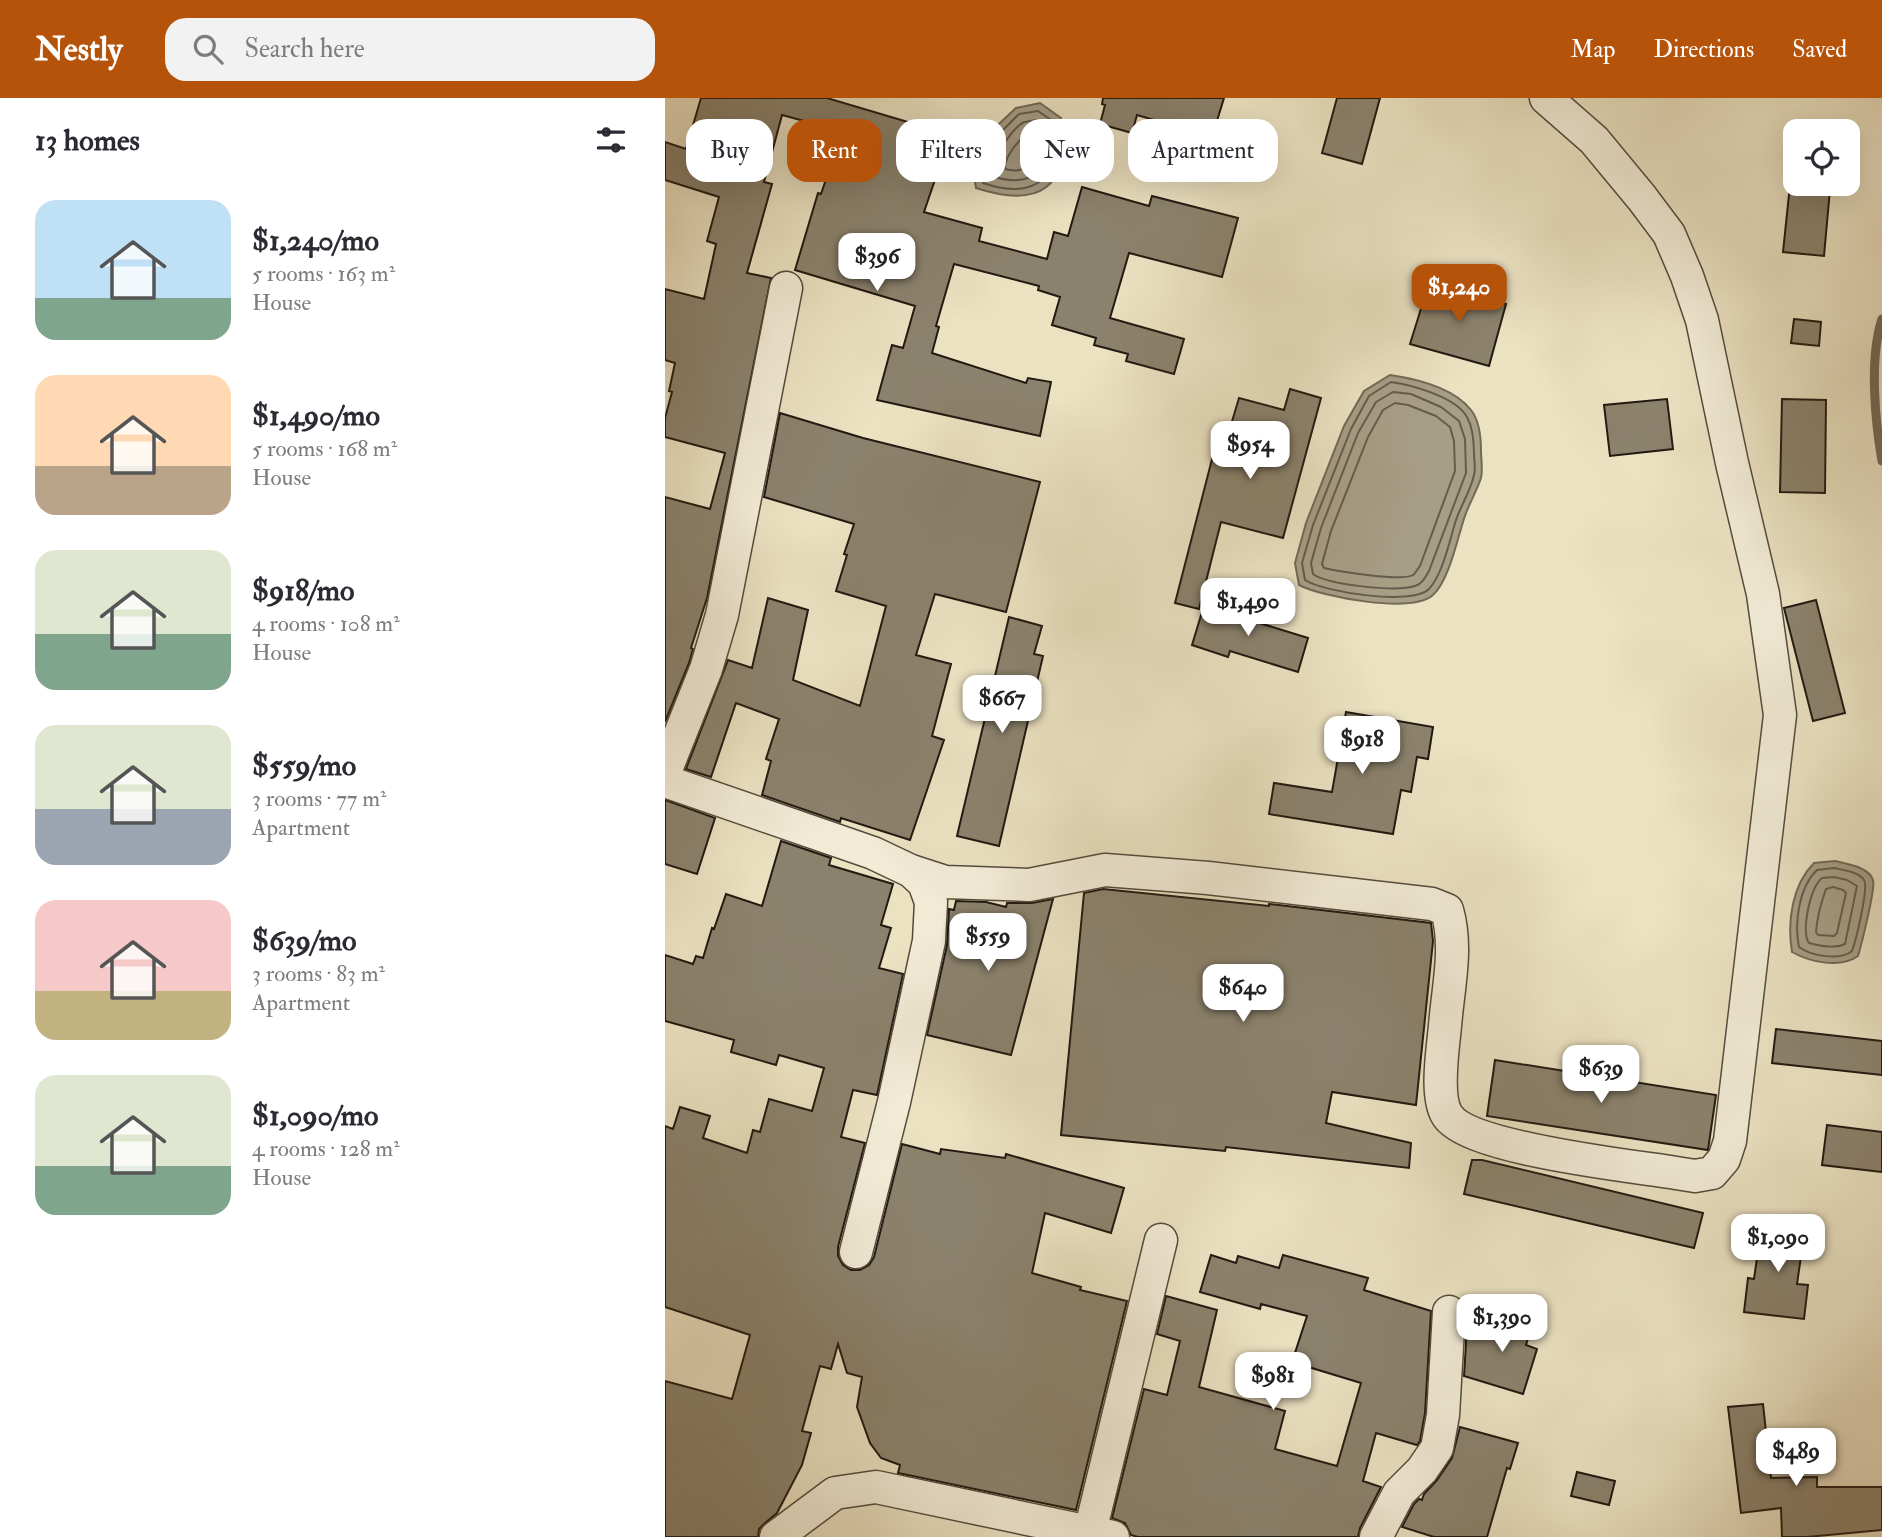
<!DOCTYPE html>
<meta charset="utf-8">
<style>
:root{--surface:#fff;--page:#f2f2f3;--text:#2b2b33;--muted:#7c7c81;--accent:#b45309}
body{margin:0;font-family:"IM FELL Double Pica",serif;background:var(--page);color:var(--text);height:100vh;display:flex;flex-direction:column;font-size:26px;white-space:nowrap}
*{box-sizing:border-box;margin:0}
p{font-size:23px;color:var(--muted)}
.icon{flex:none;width:38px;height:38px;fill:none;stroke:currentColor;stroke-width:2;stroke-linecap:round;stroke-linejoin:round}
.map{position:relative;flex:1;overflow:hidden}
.sheet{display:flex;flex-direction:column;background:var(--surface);width:665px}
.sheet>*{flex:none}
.guide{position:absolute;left:21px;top:21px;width:665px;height:63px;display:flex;gap:14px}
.tools{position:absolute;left:1118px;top:21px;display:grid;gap:14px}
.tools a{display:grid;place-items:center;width:77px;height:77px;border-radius:14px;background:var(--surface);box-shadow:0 7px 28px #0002;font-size:35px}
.price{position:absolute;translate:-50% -60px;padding:0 16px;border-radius:14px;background:#fff;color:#222;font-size:23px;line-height:46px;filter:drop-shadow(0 2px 4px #0008)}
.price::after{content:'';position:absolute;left:50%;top:42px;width:21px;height:16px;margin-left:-10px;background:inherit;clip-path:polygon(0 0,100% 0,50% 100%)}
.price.active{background:var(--accent);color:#fff}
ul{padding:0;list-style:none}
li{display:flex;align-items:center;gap:21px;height:175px;padding:0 35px}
li span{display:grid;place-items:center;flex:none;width:196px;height:140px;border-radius:21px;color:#555}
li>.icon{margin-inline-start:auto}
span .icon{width:84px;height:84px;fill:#fffc;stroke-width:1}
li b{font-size:30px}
h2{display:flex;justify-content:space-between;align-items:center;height:84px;padding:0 35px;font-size:30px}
.pill{padding:0 24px;border-radius:21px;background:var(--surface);box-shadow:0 7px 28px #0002;font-size:24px;line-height:63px}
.pill.active{background:var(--accent);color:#fff}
header{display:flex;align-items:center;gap:42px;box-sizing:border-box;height:98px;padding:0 35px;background:var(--accent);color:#fff}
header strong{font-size:33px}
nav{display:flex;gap:38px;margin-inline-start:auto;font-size:24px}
.search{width:490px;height:63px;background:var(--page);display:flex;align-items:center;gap:18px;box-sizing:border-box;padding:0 24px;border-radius:21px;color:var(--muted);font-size:26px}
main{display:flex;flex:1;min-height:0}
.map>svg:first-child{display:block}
.water{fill:#a79e86;stroke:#726957;stroke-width:2}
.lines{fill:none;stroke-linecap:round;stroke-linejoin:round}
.shore{stroke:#645c4c;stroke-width:2}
.stream{stroke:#726957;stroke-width:9}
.building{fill:#8b826d;stroke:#221911;stroke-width:2}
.minor-casing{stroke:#544b3d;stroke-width:35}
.minor{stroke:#f2ecd7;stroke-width:32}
</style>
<header>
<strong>Nestly</strong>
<div class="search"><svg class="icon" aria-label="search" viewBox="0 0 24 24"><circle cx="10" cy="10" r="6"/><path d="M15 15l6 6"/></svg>Search here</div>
<nav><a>Map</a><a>Directions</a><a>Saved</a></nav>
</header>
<main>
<section class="sheet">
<h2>13 homes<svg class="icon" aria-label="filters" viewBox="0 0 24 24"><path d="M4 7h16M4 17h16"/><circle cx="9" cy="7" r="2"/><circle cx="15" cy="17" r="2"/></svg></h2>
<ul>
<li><span style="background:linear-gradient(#bfe0f5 70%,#7fa58c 0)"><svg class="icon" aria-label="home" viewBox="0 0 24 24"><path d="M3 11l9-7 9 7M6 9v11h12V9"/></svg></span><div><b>$1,240/mo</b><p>5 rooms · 163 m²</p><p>House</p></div></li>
<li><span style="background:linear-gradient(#ffd9b3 65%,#b9a48a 0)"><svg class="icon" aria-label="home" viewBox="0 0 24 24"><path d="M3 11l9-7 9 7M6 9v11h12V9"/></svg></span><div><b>$1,490/mo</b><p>5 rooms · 168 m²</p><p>House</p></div></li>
<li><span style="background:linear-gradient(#dfe7d0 60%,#7fa58c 0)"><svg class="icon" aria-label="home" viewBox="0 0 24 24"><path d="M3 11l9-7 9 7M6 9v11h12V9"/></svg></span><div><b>$918/mo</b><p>4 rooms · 108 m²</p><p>House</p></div></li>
<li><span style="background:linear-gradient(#dfe7d0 60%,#9aa5b1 0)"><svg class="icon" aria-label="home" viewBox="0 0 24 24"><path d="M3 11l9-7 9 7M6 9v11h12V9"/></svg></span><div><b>$559/mo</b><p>3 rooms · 77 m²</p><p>Apartment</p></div></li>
<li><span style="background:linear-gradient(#f6c9c9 65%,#c2b280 0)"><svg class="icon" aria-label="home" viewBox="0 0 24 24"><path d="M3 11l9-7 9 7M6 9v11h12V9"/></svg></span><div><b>$639/mo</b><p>3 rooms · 83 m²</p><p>Apartment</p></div></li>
<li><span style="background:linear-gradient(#dfe7d0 65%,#7fa58c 0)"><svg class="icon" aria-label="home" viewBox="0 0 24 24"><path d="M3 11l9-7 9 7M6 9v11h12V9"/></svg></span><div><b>$1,090/mo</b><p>4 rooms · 128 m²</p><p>House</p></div></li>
</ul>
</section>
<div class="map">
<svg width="1217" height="1439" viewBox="0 0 1217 1439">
<rect width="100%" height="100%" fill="#ebe2c2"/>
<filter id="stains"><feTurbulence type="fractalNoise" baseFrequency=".00286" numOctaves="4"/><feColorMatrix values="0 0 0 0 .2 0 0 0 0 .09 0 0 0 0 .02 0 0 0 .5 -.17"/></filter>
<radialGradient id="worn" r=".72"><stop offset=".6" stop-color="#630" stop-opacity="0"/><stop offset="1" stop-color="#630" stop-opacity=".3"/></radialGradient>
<path class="water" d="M375 5 396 20C407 89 375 111 311 90L308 73 317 53 333 27 351 10Z
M725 277C752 281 788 289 806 312 814 322 816 341 816 353 816 361 818 372 816 380 811 395 802 409 798 424 792 443 783 484 768 497 746 516 657 499 634 487L630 465 641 425 679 328 699 293Z
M1170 763C1182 766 1204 769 1208 782 1211 789 1196 848 1193 858 1175 871 1145 864 1127 854 1122 824 1127 787 1149 765Z"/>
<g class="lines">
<path class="shore" d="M373 13 389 24C401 78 370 103 318 85L316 73 323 56 338 32 354 16Z
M371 22 381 29C390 72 367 91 326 78 325 64 346 31 359 24 361 24 370 22 371 22Z
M368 33 372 35C376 57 365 78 340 71 339 58 356 38 368 33Z
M726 284C747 287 791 299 802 319 808 330 809 344 809 356 809 362 811 371 809 377 806 392 796 407 791 422 785 441 778 476 764 491 747 508 658 494 640 482L637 465 648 427 686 331 704 298Z
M728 294 746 296 776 309 794 323 800 341 801 375 764 473C760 480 757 486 750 488 731 494 663 487 648 476L646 465 656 430 693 335 711 304Z
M730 305 743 307 771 318 785 329 789 343 790 373 755 468C753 470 750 476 748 477 737 484 672 473 659 470L657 466 666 433 703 339 718 312Z
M1169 770C1178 772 1194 774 1199 782 1204 789 1191 842 1187 853 1175 863 1146 858 1134 849 1129 825 1134 789 1152 772Z
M1169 779 1182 782 1192 788 1180 846C1170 851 1155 848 1144 845 1136 833 1145 790 1157 780Z
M1168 789 1178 792 1181 795 1172 835 1169 838 1153 837 1151 834C1152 819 1156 805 1161 791Z"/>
<path class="stream" d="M1217 221C1204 261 1210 322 1217 363"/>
</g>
<path class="building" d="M36 0H162L290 38 281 69 275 67 259 114 317 130 314 143 382 161 389 134 403 138 417 89 484 108 487 98 573 120 557 179 464 155 445 220 519 241 509 276 461 263 463 256 429 247 431 240 387 227 395 199 373 192 374 188 289 166 271 228 274 229 267 255 361 285 363 280 386 284 375 338 212 302 227 247 238 250 250 208 130 172 153 95 156 96 176 37 164 34 165 30 117 17 99 84 107 86 82 175 106 180 42 500 26 550 28 551 24 565 0 624V399L45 411 60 355 0 339V320L7 294 4 293 10 265 0 262V191L39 201 51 146 42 143 54 99 0 82V44L21 51Z
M438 0H559L547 39 472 17 467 35 435 26 440 7 437 6Z
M672 0H715L697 66 657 55Z
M1125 87 1165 91 1159 158 1118 154Z
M764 185 841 206 824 268 745 246Z
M1129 221 1156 224 1154 248 1126 245Z
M625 291 656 300 618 440 556 424 534 511 510 505 554 334 563 337 574 300 619 312Z
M1002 301 1008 351 945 358 939 307Z
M1117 301 1161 302 1160 395 1115 394Z
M115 315 198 340 375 384 341 514 270 496 251 557 286 566 267 638 279 642 245 742 176 720 175 724 97 697 106 663 101 661 114 621 71 605 46 679 21 671 63 562 87 570 103 500 143 512 128 582 195 608 221 508 171 493 182 457 179 456 189 426 99 399Z
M1151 502 1180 615 1148 623 1119 510Z
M540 504 577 515 575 519 643 540 633 574 565 553 563 559 527 547Z
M344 519 377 528 369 556 378 558 334 748 292 738Z
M681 614 768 629 763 661 752 659 746 694 736 692 728 736 604 716 609 685 667 694Z
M0 702 50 720 32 776 0 766Z
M116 743 166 760 164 767 228 786 216 827 226 830 214 870 238 876 212 997 188 992 176 1039 200 1045 173 1149V1158L178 1167 186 1172H195L204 1167 209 1159 237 1046 275 1056 276 1051 340 1060 341 1056 459 1090 446 1135 380 1115 367 1175 416 1189 415 1192 462 1203 411 1412 233 1375 235 1367 216 1360 205 1345 192 1309 197 1279 182 1275 173 1246 166 1271 155 1268 137 1333 146 1335 137 1367 112 1415 100 1425 94 1431 93 1439H0V1283L67 1301 85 1237 0 1209V1028L8 1031 15 1009 45 1018 38 1040 82 1055 88 1032 95 1034 104 1001 147 1013 159 970 114 957 111 967 66 954 69 942 0 923V857L28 866 31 858 38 860 47 830 49 831 61 796 97 808Z
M438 791 604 808V806L766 825 768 843 751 1007 667 994 661 1025 746 1045 744 1070 561 1049 560 1053 396 1037 419 795Z
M388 801 346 957 262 937 282 847 284 811 289 812 291 803 321 804 341 809 342 805H367Z
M1111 931 1217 943V977L1107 965Z
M830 962 1051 997 1043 1052 822 1018Z
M1162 1027 1217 1034V1074L1157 1067Z
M807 1062H817L1038 1115 1029 1150 799 1096Z
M1097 1125 1140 1131 1132 1186 1143 1187 1139 1221 1079 1214 1083 1180 1089 1181Z
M546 1157 571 1165 573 1158 614 1170 618 1157 703 1180 699 1192 766 1213 760 1315 755 1343 752 1347 711 1335 698 1383 716 1389 695 1430 693 1439H473L466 1437 460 1425 447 1420 479 1291 502 1297 515 1243 492 1236 501 1198 552 1212 534 1289 620 1313 610 1351 672 1368 696 1285 627 1264 642 1218 596 1206 595 1211 535 1194Z
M840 1212 869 1221 861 1247 872 1251 858 1296 799 1278 802 1229 833 1239Z
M1098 1306 1106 1380 1152 1379V1389H1217V1432L1142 1439H1117L1116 1410 1076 1415 1063 1309Z
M795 1329 853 1345 845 1371 842 1370 822 1439H769L737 1429 749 1406 754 1401 757 1402 759 1396 772 1382 787 1360Z
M912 1374 950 1383 944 1407 906 1398Z"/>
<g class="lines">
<defs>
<path id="minor" d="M0 674 41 571 57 517 121 190
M0 683 208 755 246 773 280 784 364 787 440 772 543 780 767 806 782 812C793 850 783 889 780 928 778 950 770 998 782 1017 803 1051 968 1068 1011 1075L1030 1078 1047 1075 1059 1061 1065 1043 1115 617 1098 496 1067 365 1037 222 1022 178 1004 136 977 100 929 42 881 0
M191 1154 229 1004 264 843 266 804 259 785 246 773
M425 1434 496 1142
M111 1439 170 1395 211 1389 448 1439
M711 1439 734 1395 757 1372 772 1350 778 1317 784 1214"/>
</defs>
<use href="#minor" class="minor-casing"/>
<use href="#minor" class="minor"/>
</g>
<rect width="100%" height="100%" filter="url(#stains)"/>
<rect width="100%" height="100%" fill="url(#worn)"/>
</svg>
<div class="tools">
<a><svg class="icon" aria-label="locate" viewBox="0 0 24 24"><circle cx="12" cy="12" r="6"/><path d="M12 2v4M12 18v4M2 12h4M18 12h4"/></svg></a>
</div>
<b class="price" style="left:212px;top:195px">$396</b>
<b class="price active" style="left:794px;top:226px">$1,240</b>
<b class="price" style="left:585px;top:383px">$954</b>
<b class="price" style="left:583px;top:540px">$1,490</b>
<b class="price" style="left:337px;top:637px">$667</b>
<b class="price" style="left:697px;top:678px">$918</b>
<b class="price" style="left:323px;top:875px">$559</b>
<b class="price" style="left:578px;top:926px">$640</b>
<b class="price" style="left:936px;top:1007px">$639</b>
<b class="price" style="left:1113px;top:1176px">$1,090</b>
<b class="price" style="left:837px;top:1256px">$1,390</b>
<b class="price" style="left:608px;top:1314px">$981</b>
<b class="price" style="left:1131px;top:1390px">$489</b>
<div class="guide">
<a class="pill">Buy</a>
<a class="pill active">Rent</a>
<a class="pill">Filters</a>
<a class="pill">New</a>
<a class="pill">Apartment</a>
</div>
</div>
</main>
